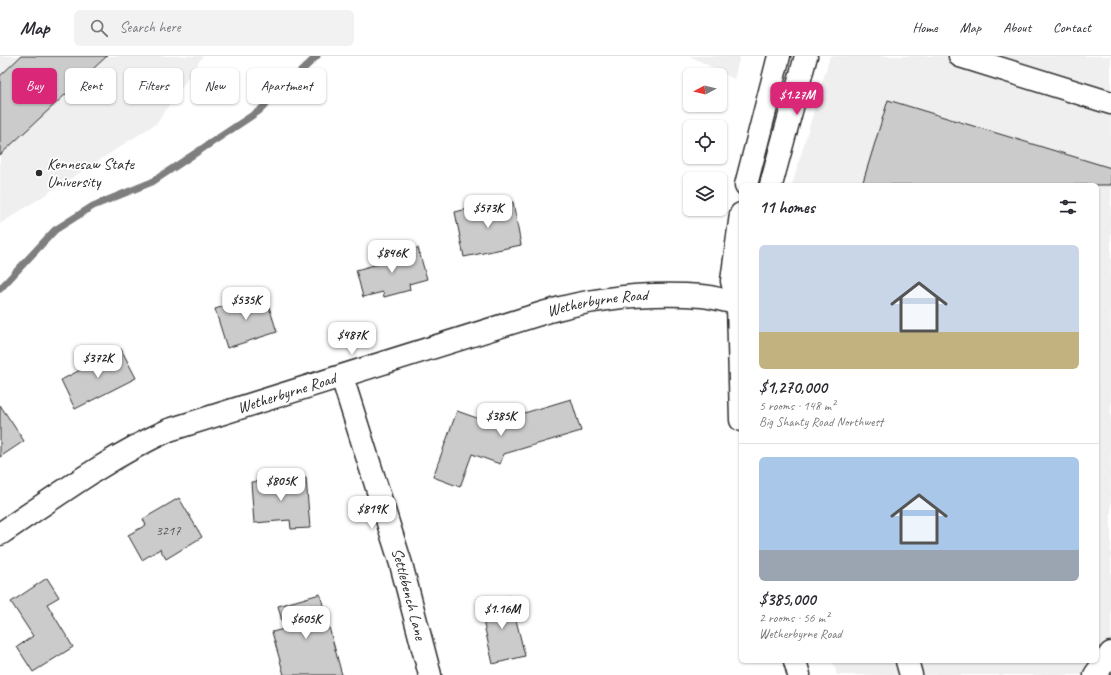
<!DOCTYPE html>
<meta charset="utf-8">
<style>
:root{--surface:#fff;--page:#f2f2f3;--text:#2b2b33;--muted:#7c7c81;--line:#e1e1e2;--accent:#db2777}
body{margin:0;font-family:Caveat,sans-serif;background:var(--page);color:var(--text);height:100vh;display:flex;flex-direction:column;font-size:15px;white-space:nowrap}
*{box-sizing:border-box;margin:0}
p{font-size:13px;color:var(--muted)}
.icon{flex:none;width:22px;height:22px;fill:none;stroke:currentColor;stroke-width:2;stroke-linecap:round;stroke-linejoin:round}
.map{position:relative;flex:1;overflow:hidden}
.sheet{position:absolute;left:739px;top:127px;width:360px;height:480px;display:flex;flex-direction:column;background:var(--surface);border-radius:6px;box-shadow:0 1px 3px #0004}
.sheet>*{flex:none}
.banner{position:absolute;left:12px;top:12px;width:380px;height:36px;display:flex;gap:8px}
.needle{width:26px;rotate:263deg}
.fabs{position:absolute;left:683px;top:12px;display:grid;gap:8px}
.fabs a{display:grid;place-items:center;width:44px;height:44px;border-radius:6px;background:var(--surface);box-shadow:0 1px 3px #0004;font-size:20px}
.price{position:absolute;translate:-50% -34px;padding:0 9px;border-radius:8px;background:#fff;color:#222;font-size:13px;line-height:26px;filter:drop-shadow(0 1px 2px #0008)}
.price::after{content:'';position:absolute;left:50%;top:24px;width:12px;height:9px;margin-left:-6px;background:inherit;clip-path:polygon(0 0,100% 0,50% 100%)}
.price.current{background:var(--accent);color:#fff}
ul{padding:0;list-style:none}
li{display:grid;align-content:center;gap:8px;height:212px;padding:0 20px}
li+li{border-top:1px solid var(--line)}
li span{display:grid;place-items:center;height:124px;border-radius:6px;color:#555}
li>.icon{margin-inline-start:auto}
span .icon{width:72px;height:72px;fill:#fffc;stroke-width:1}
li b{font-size:17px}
h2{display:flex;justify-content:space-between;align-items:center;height:48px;padding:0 20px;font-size:17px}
.pill{padding:0 14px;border-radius:6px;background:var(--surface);box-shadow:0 1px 3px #0004;font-size:14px;line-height:36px}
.pill.current{background:var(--accent);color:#fff}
header{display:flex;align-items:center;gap:24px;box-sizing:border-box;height:56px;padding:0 20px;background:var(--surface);border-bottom:1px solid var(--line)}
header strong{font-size:19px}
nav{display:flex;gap:22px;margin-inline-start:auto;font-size:14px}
.search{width:280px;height:36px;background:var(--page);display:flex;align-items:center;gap:10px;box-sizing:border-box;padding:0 14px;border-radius:6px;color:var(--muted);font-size:15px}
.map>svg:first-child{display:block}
.built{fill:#efefef}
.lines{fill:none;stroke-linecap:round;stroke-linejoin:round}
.stream{stroke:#7e7e7e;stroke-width:7}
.building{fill:#cbcbcb;stroke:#2b2b2b}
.minor-casing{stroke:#2b2b2b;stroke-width:25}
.minor{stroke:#fff;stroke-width:22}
.poi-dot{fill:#2b2b2b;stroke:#fff;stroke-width:1.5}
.labels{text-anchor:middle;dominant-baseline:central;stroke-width:3.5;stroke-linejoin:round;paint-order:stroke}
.number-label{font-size:14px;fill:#535353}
.poi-label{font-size:16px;fill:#2b2b2b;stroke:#fff;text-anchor:start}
.street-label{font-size:16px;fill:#2b2b2b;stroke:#fff}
</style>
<header>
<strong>Map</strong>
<div class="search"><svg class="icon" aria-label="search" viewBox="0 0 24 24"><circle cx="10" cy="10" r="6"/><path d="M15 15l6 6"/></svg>Search here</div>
<nav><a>Home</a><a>Map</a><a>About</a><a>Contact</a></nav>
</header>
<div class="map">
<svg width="1111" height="619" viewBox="0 0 1111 619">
<rect width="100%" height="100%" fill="#fff"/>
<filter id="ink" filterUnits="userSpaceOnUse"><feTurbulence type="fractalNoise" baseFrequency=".025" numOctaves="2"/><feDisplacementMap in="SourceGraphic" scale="8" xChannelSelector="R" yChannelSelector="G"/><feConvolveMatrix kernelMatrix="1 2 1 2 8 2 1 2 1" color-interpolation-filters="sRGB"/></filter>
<g filter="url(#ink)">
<path class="built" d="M0 0H203L157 67 0 168Z
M690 0H740L734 23Z
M830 0H1111V619H837L833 605H1097V129H792Z"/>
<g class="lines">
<path class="stream" d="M0 233 55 174 93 150 152 126 259 55 317 0"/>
</g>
<path class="building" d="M21 0H107L0 99V20Z
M888 44 1111 112V129H862Z
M513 146 521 189 464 201 455 156 488 148 489 151Z
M418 192 427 223 409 228 410 234 384 241 383 236 363 241 356 214 389 205 388 200Z
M265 238 277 276 227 292 215 253Z
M121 293 136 322 75 353 61 324Z
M571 343 581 375 504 398 500 408 472 398 460 431 433 421 457 355 491 367Z
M0 349 24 385 0 401Z
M306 422 310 472 291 473 290 464 254 467 251 426Z
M179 442 202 481 166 503 160 493 142 504 128 479 146 469 143 463Z
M47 522 59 541 47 548 73 591 33 616 17 591 33 580 11 546Z
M320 538 342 619H284L272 576 284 573 278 550Z
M510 540 525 600 493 608 479 547Z"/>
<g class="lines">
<defs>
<g id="minor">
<path d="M960 0 1111 47"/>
<path d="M746 129 779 0"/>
<path d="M771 129 806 0"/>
<path d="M741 158 732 225 738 248 741 364"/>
<path id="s1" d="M342 321 401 508 430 619"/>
<path id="s2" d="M0 478C55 441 109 401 169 374L546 256C598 241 647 236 702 240 715 241 728 246 741 248"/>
<path d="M795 605 799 619"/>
<path d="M907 605 911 619"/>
<path d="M1095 619 1111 597"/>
</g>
</defs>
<use href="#minor" class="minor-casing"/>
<use href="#minor" class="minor"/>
</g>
</g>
<circle class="poi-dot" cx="39" cy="117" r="4"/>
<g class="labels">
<g class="number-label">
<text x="168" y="474">3217</text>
</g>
<g class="poi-label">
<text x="47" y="108">Kennesaw State<tspan x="47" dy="18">University</tspan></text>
</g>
<g class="street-label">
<text stroke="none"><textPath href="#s2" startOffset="646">Wetherbyrne Road</textPath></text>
<text stroke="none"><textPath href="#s2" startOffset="322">Wetherbyrne Road</textPath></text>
<text stroke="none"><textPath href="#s1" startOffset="227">Settlebench Lane</textPath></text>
</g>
</g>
</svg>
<div class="fabs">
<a><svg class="needle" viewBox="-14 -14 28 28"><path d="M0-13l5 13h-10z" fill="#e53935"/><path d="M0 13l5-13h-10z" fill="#7c7c81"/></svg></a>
<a><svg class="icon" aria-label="locate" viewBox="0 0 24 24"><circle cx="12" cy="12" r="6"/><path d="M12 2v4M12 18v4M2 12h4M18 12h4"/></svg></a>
<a><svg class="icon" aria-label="layers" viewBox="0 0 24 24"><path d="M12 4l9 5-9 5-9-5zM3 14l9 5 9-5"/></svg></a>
</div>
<b class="price current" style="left:797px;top:60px">$1.27M</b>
<b class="price" style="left:488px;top:173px">$573K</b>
<b class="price" style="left:392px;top:218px">$846K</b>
<b class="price" style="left:246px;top:265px">$535K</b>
<b class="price" style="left:352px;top:300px">$487K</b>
<b class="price" style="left:98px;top:323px">$372K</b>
<b class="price" style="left:501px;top:381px">$385K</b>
<b class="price" style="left:281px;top:446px">$805K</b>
<b class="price" style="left:372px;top:474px">$819K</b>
<b class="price" style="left:502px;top:574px">$1.16M</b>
<b class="price" style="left:306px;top:584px">$605K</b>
<div class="banner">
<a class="pill current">Buy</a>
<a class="pill">Rent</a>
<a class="pill">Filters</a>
<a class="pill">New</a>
<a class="pill">Apartment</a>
</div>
<section class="sheet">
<h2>11 homes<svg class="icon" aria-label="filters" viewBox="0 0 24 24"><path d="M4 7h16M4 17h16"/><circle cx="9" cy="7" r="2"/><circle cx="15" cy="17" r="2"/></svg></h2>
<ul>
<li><span style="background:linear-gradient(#c9d6e8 70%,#c2b280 0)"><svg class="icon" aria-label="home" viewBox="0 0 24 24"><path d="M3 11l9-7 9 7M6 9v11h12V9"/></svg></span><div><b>$1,270,000</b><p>5 rooms · 148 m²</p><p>Big Shanty Road Northwest</p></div></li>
<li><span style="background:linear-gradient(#a9c7e8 75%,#9aa5b1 0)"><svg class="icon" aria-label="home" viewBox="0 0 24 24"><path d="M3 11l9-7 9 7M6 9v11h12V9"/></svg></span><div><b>$385,000</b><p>2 rooms · 56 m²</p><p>Wetherbyrne Road</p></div></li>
</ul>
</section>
</div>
